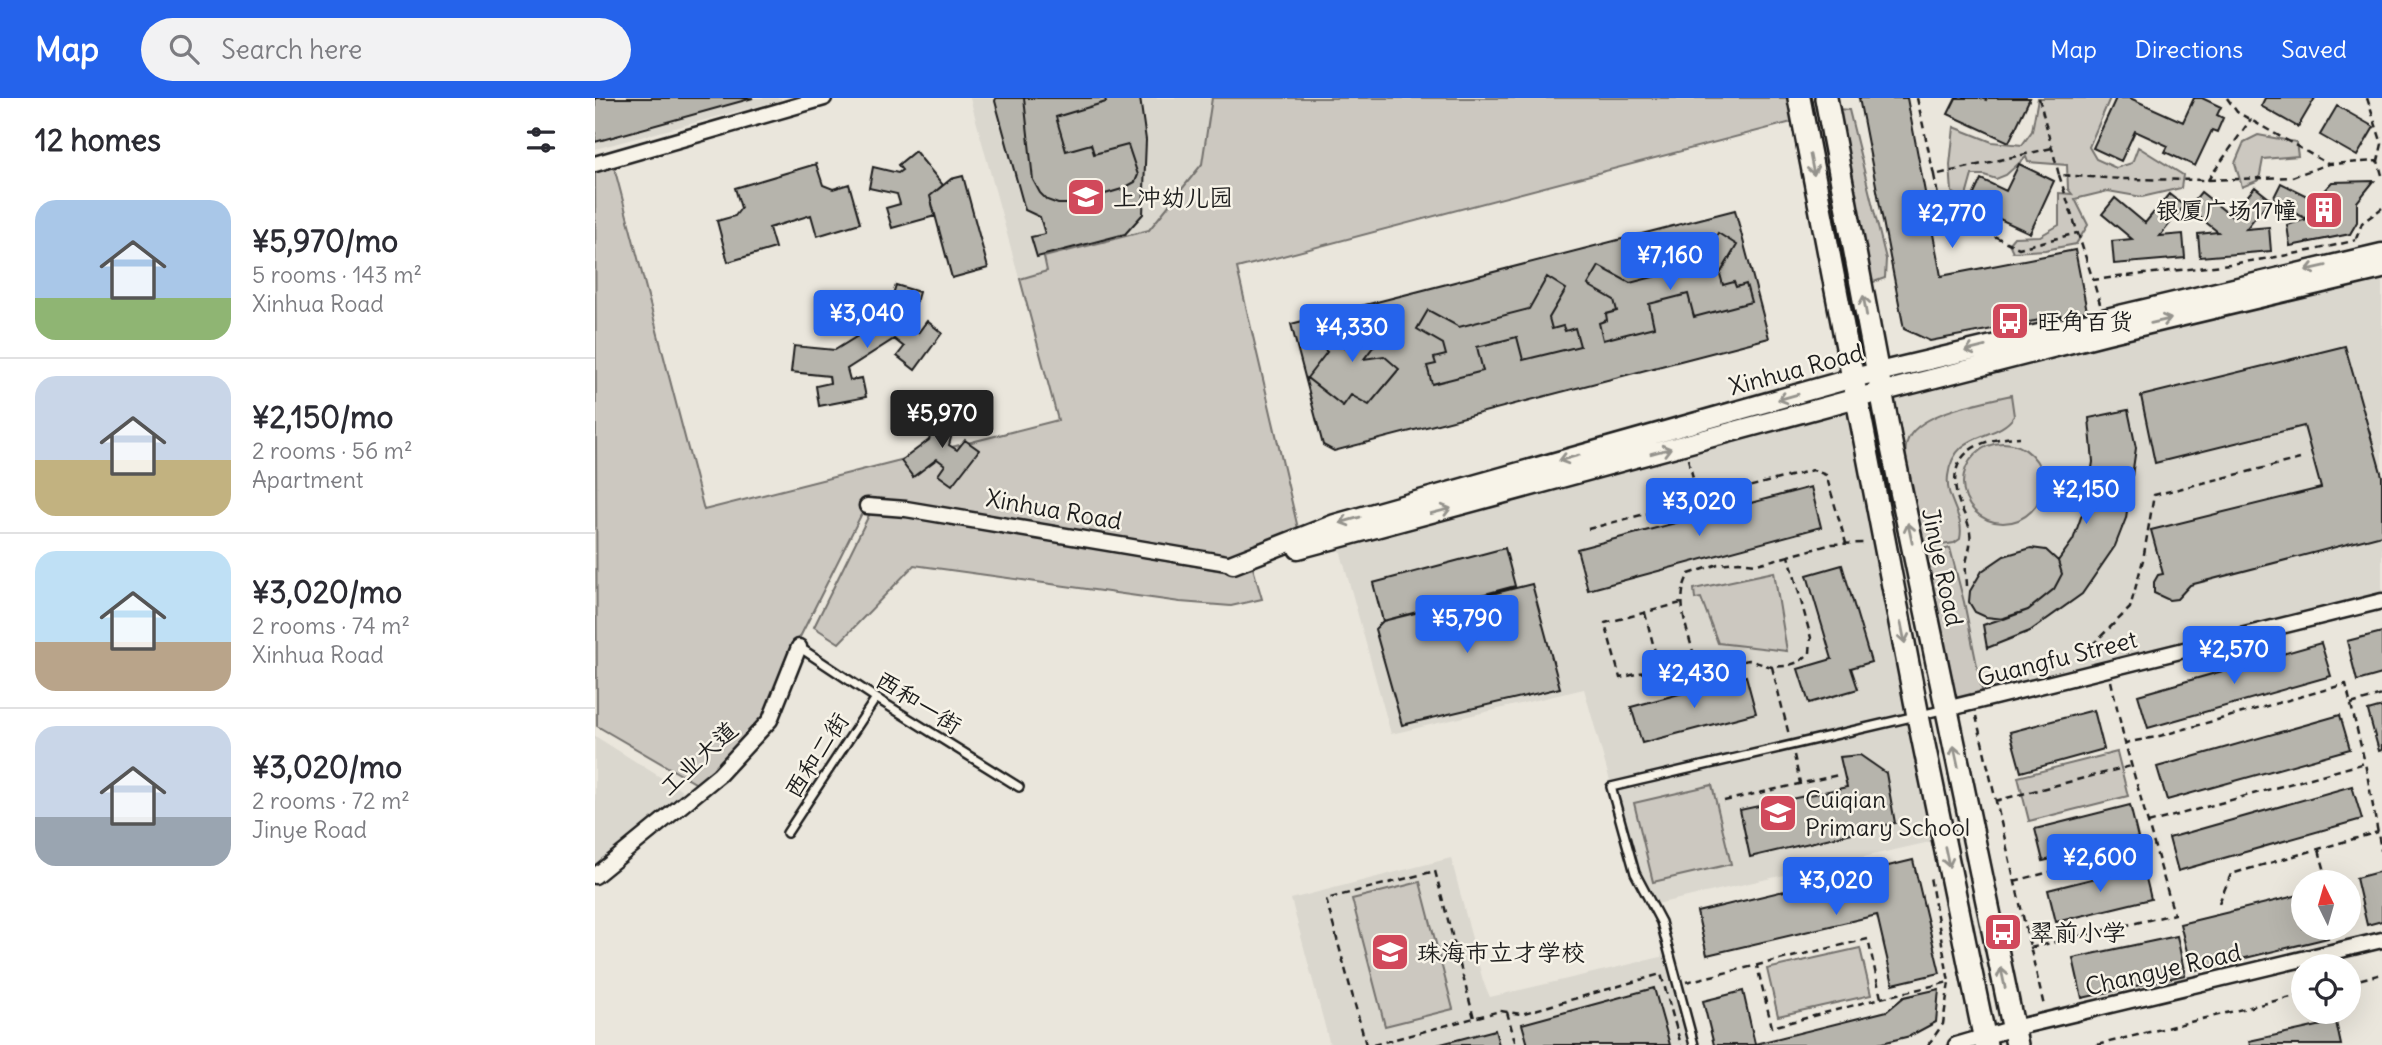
<!DOCTYPE html>
<meta charset="utf-8">
<style>
:root{--surface:#fff;--page:#f2f2f3;--text:#2b2b33;--muted:#7c7c81;--line:#e1e1e2;--accent:#2563eb}
body{margin:0;font-family:Delius,"LXGW WenKai TC",sans-serif;background:var(--page);color:var(--text);height:100vh;display:flex;flex-direction:column;font-size:26px;white-space:nowrap}
*{box-sizing:border-box;margin:0}
p{font-size:23px;color:var(--muted)}
.icon{flex:none;width:38px;height:38px;fill:none;stroke:currentColor;stroke-width:2;stroke-linecap:round;stroke-linejoin:round}
.map{position:relative;flex:1;overflow:hidden}
.drawer{display:flex;flex-direction:column;background:var(--surface);width:595px}
.drawer>*{flex:none}
.needle{width:46px;rotate:355deg}
.tools{position:absolute;left:1696px;top:772px;display:grid;gap:14px}
.tools a{display:grid;place-items:center;width:70px;height:70px;border-radius:50%;background:var(--surface);box-shadow:0 7px 28px #0002;font-size:35px}
.price{position:absolute;translate:-50% -60px;padding:0 16px;border-radius:7px;background:var(--accent);color:#fff;font-size:23px;line-height:46px;filter:drop-shadow(0 2px 4px #0008)}
.price::after{content:'';position:absolute;left:50%;top:42px;width:21px;height:16px;margin-left:-10px;background:inherit;clip-path:polygon(0 0,100% 0,50% 100%)}
.price.selected{background:#222;color:#fff}
ul{padding:0;list-style:none}
li{display:flex;align-items:center;gap:21px;height:175px;padding:0 35px}
li+li{border-top:2px solid var(--line)}
li span{display:grid;place-items:center;flex:none;width:196px;height:140px;border-radius:21px;color:#555}
li>.icon{margin-inline-start:auto}
span .icon{width:84px;height:84px;fill:#fffc;stroke-width:1}
li b{font-size:30px}
h2{display:flex;justify-content:space-between;align-items:center;height:84px;padding:0 35px;font-size:30px}
header{display:flex;align-items:center;gap:42px;box-sizing:border-box;height:98px;padding:0 35px;background:var(--accent);color:#fff}
header strong{font-size:33px}
nav{display:flex;gap:38px;margin-inline-start:auto;font-size:24px}
.search{width:490px;height:63px;background:var(--page);display:flex;align-items:center;gap:18px;box-sizing:border-box;padding:0 24px;border-radius:38px;color:var(--muted);font-size:26px}
main{display:flex;flex:1;min-height:0}
.map>svg:first-child{display:block}
.built{fill:#dad7ce}
.green{fill:#ccc8c0;stroke:#74726e;stroke-width:2}
.building{fill:#b6b4ac;stroke:#1c1c1c;stroke-width:2}
.lines{fill:none;stroke-linecap:round;stroke-linejoin:round}
.service-casing{stroke:#1c1c1c;stroke-width:12}
.minor-casing{stroke:#1c1c1c;stroke-width:19}
.tertiary-casing{stroke:#1c1c1c;stroke-width:23}
.secondary-casing{stroke:#1c1c1c;stroke-width:26}
.path{stroke:#1c1c1c;stroke-width:2.5;stroke-dasharray:7 5;stroke-linecap:butt}
.service{stroke:#f7f3e8;stroke-width:7}
.minor{stroke:#f7f3e8;stroke-width:14}
.tertiary{stroke:#f7f3e8;stroke-width:18}
.secondary{stroke:#f7f3e8;stroke-width:21}
.oneway{stroke:#94928c}
.labels{text-anchor:middle;dominant-baseline:central;stroke-width:5;stroke-linejoin:round;paint-order:stroke}
.poi-label{font-size:24px;fill:#1c1c1c;stroke:#f7f3e8;text-anchor:start}
.street-label{font-size:24px;fill:#1c1c1c;stroke:#f7f3e8}
</style>
<header>
<strong>Map</strong>
<div class="search"><svg class="icon" aria-label="search" viewBox="0 0 24 24"><circle cx="10" cy="10" r="6"/><path d="M15 15l6 6"/></svg>Search here</div>
<nav><a>Map</a><a>Directions</a><a>Saved</a></nav>
</header>
<main>
<section class="drawer">
<h2>12 homes<svg class="icon" aria-label="filters" viewBox="0 0 24 24"><path d="M4 7h16M4 17h16"/><circle cx="9" cy="7" r="2"/><circle cx="15" cy="17" r="2"/></svg></h2>
<ul>
<li><span style="background:linear-gradient(#a9c7e8 70%,#8fb573 0)"><svg class="icon" aria-label="home" viewBox="0 0 24 24"><path d="M3 11l9-7 9 7M6 9v11h12V9"/></svg></span><div><b>¥5,970/mo</b><p>5 rooms · 143 m²</p><p>Xinhua Road</p></div></li>
<li><span style="background:linear-gradient(#c9d6e8 60%,#c2b280 0)"><svg class="icon" aria-label="home" viewBox="0 0 24 24"><path d="M3 11l9-7 9 7M6 9v11h12V9"/></svg></span><div><b>¥2,150/mo</b><p>2 rooms · 56 m²</p><p>Apartment</p></div></li>
<li><span style="background:linear-gradient(#bfe0f5 65%,#b9a48a 0)"><svg class="icon" aria-label="home" viewBox="0 0 24 24"><path d="M3 11l9-7 9 7M6 9v11h12V9"/></svg></span><div><b>¥3,020/mo</b><p>2 rooms · 74 m²</p><p>Xinhua Road</p></div></li>
<li><span style="background:linear-gradient(#c9d6e8 65%,#9aa5b1 0)"><svg class="icon" aria-label="home" viewBox="0 0 24 24"><path d="M3 11l9-7 9 7M6 9v11h12V9"/></svg></span><div><b>¥3,020/mo</b><p>2 rooms · 72 m²</p><p>Jinye Road</p></div></li>
</ul>
</section>
<div class="map">
<svg width="1787" height="947" viewBox="0 0 1787 947">
<rect width="100%" height="100%" fill="#eae6dc"/>
<filter id="ink" filterUnits="userSpaceOnUse"><feTurbulence type="fractalNoise" baseFrequency=".0143" numOctaves="2"/><feDisplacementMap in="SourceGraphic" scale="14" xChannelSelector="R" yChannelSelector="G"/><feConvolveMatrix kernelMatrix="1 2 1 2 8 2 1 2 1" color-interpolation-filters="sRGB"/></filter>
<g filter="url(#ink)">
<path class="built" d="M0 0H186V2L0 51Z
M375 0H617L607 65 554 132 449 159 452 173 424 180Z
M1787 171V501L1352 611 1287 294Z
M1262 300 1348 741 1057 807 1041 775 989 591 796 636 742 441Z
M0 638 92 696 0 768Z
M856 760 888 883 895 899 1066 859 1068 849 1066 824 1099 947H735L696 801Z"/>
<path class="green" d="M617 0H1203L1208 21 642 170 705 439 638 466 271 407 201 547 171 619 107 689 2 628 0 66 17 61 109 412 463 322 425 181 452 173 449 159 554 132 607 66Z
M1443 0H1515L1494 49 1501 61 1521 70 1537 65 1543 49 1588 77 1586 90 1547 99 1513 93 1480 101 1493 127 1481 146 1450 152 1418 154 1414 145 1419 139 1445 138 1464 127V95L1477 96 1473 91 1472 67 1433 64 1431 59 1411 77 1401 81 1389 77H1377L1370 102 1357 94 1355 67 1359 29 1397 44 1427 47 1437 33Z
M1242 11 1254 12 1291 161 1290 180 1273 186Z
M1663 37 1701 44 1703 58 1668 61 1664 82 1647 89 1640 65 1649 44Z
M1416 297 1419 318C1402 344 1359 331 1353 378 1350 403 1370 416 1365 441L1359 445 1328 450C1323 426 1305 365 1312 344 1321 314 1390 304 1416 297Z
M1368 385a40 40 0 1 1 80 0a40 40 0 1 1-80 0Z
M275 415 308 416 638 475 658 470 667 501 636 508 585 504 319 467 244 545 219 529Z
M1355 450 1369 504 1388 597 1355 603 1325 458Z
M1179 474 1192 553 1123 545 1106 500 1100 501 1099 491Z
M1522 654 1533 698 1434 723 1423 679Z
M1117 687 1136 766 1058 784 1039 705Z
M825 784 858 911 790 928 757 801Z
M1265 850 1276 897 1183 918 1172 871Z"/>
<path class="building" d="M0 0H158L0 44Z
M401 0H545L551 42 548 116 530 136 442 159 436 139 450 136 445 119 430 112 400 3Z
M429 0H510L511 4 461 19 471 53 496 46 499 56 533 47 543 77 540 84 527 91 476 106H463L452 102 445 95 438 82Z
M1264 0H1312L1346 178 1480 152 1492 213 1335 243 1309 231Z
M1361 0H1386L1391 2 1392 0H1435L1414 44 1353 16Z
M1521 0H1535L1588 24 1599 0H1607L1626 9 1622 17 1628 20 1622 34 1617 32 1600 68 1570 54 1573 48 1540 33 1526 63 1498 50Z
M1670 0H1720L1703 29 1666 8Z
M1742 8 1779 29 1762 58 1725 37Z
M320 53 348 87 335 98 340 118 297 130 291 110 305 106 302 96 274 90 278 69 303 75 307 72 303 67Z
M221 66 228 87 238 91 254 86 265 125 222 138 216 117 174 130 180 150 133 164 122 123 140 118 146 110 140 90Z
M1424 66 1459 83 1435 135 1374 107 1386 81 1411 93Z
M368 78 393 170 357 180 335 98 356 81Z
M1779 83 1762 104V124L1755 136 1695 148 1692 127 1712 121 1677 103 1686 85 1720 102 1737 84Z
M1660 89 1675 101 1651 131 1674 129 1676 153 1605 159 1603 136 1623 134 1593 110 1606 94 1636 118Z
M1574 96 1589 108 1565 138 1588 136 1590 160 1519 166 1517 143 1537 141 1507 116 1520 100 1550 125Z
M1140 112 1174 240 739 353 728 347 696 226Z
M1123 135 1142 147 1125 176 1128 187 1139 184 1141 189 1151 186 1156 204 1099 219 1093 196 1054 206 1059 229 1008 242 1004 225 1012 222 1011 216 1022 213 1019 202 993 187 1004 168 1035 185 1105 167Z
M952 179 971 191 954 220 957 231 968 228 970 233 980 230 985 248 928 262 922 239 882 249 888 273 837 286 832 268 841 266 839 260 851 257 848 246 822 231 833 212 864 229 934 211Z
M301 187 324 194 314 228 323 235 332 223 347 235 320 272 302 258 309 249 299 241 252 271 255 282 267 280 271 299 224 308 221 288 235 285 234 278 196 274 199 248 240 252 290 221Z
M773 217 792 231 769 261 789 258 804 271 774 307 756 297 748 308 712 280 732 254 714 238 727 223 743 236 739 241 753 251 765 239 760 235Z
M1750 248 1787 378V437L1595 487 1582 501 1574 502 1559 495V484L1563 477 1568 476 1556 432 1726 390 1709 328 1560 365 1546 298Z
M344 308 363 314 354 347 362 352 370 342 384 352 357 387 343 377 350 367 342 361 318 379 306 363 334 342Z
M1533 312 1541 350 1531 420 1520 448 1487 496 1435 533 1392 550 1388 527 1433 512 1459 491 1467 476 1463 463 1478 442 1492 402 1498 364 1494 320Z
M1216 389 1226 429 993 492 982 451Z
M910 450 920 488 788 523 778 485Z
M1436 450 1451 452 1463 463 1467 476 1459 491 1433 512 1409 521 1391 519 1380 514 1374 504 1375 493 1387 473 1409 458Z
M1247 467 1276 564 1256 570 1263 591 1214 605 1203 571 1237 561 1212 477Z
M937 486 965 590 807 627 780 531 788 523Z
M1787 534V576L1762 583 1752 543Z
M1726 545 1736 578 1553 630 1543 597Z
M1151 578 1161 615 1047 645 1036 609Z
M1787 609V652L1784 653 1773 613Z
M1499 612 1509 651 1426 674 1415 634Z
M1745 617 1755 651 1572 702 1562 669Z
M1265 657 1291 675 1300 725 1155 759 1145 712 1252 689 1245 659Z
M1757 688 1767 721 1583 773 1574 740Z
M1535 707 1543 740 1448 763 1440 731Z
M1318 762 1345 875 1298 886 1282 817 1112 857 1102 814Z
M1548 768 1556 801 1461 824 1453 792Z
M1787 773V823L1772 827 1761 780Z
M1708 796V830H1731L1733 840 1597 873 1585 826Z
M1582 838 1590 877 1487 900 1478 860Z
M1059 890 1075 947H933L927 926Z
M1344 891 1341 924 1315 938 1279 947H1119L1108 903 1148 893 1160 946 1292 913 1309 899Z
M1741 924 1746 947H1655L1654 943Z
M900 932 904 947H842Z"/>
<g class="lines">
<defs>
<path id="service" d="M204 549 281 600 424 689
M192 735 281 600
M1099 947 1066 824 1040 775 1016 689 1351 611"/>
<path id="minor" d="M0 66 229 0
M272 408 311 411 638 466
M1351 611 1787 503
M0 778 124 677 175 622 204 549
M1361 947 1419 930 1787 842"/>
<path id="tertiary" d="M703 451 1262 300 1512 236 1787 171
M638 466 740 426 1258 280 1787 155"/>
<path id="secondary" d="M1204 0 1323 618 1391 947
M1231 0 1296 345 1422 947"/>
</defs>
<use href="#service" class="service-casing"/>
<use href="#minor" class="minor-casing"/>
<use href="#tertiary" class="tertiary-casing"/>
<use href="#secondary" class="secondary-casing"/>
<path class="path" d="M1322 0 1339 77 1457 50
M1444 0 1464 77 1526 81 1613 82 1656 21
M1632 0 1642 14 1733 66 1783 63 1787 77
M1772 0 1787 46 1783 63 1787 62
M1339 77 1346 113 1424 150 1482 135
M1464 77 1498 182
M1613 82 1697 79 1733 66
M1761 141 1767 125 1787 110
M1505 206 1498 182C1587 171 1675 165 1761 142
M1093 361 1104 402
M993 431 1218 372 1231 377 1251 445
M1194 458 1162 466 1144 464 1123 466 1094 476C1079 502 1093 533 1100 561L1123 568 1153 562 1177 569 1191 568 1204 564 1215 555 1216 540 1194 458 1237 446 1271 445
M1372 488C1372 481 1370 473 1371 466 1373 453 1377 448 1375 434 1373 419 1363 408 1361 393 1354 350 1391 340 1425 339
M1086 505 1010 525 1025 580 1100 561
M1050 515 1064 569
M1497 547 1535 510 1548 462 1559 397 1709 360
M1177 569 1194 637
M1516 583 1530 645
M1756 606 1787 597
M1381 618 1449 908
M1199 657 1205 685
M1129 703 1243 677
M1400 703 1536 668
M1553 725 1770 665 1787 757
M1724 752 1731 777
M1419 783 1559 748
M1624 805 1636 776 1783 734
M1435 850 1579 816 1530 645 1561 639 1751 586 1770 665
M1091 884 1273 841 1286 900 1177 929 1162 868
M1754 884 1787 876
M1286 900 1354 884 1335 779
M912 914 921 947
M771 947 731 801 840 773 879 920
M778 947 905 913 926 916 1066 876 1086 947
M1333 947 1348 926 1354 884
M1502 947 1708 896"/>
<use href="#service" class="service"/>
<use href="#minor" class="minor"/>
<use href="#tertiary" class="tertiary"/>
<use href="#secondary" class="secondary"/>
</g>
<defs><path id="oneway-shaft" d="M-6 0H5M1.5-3L5.5 0L1.5 3" fill="none" stroke-width="1.6" stroke-linecap="round" stroke-linejoin="round" transform="scale(1.75)"/></defs>
<g class="oneway">
<use href="#oneway-shaft" transform="translate(1217 67) rotate(79)"/>
<use href="#oneway-shaft" transform="translate(1721 170) rotate(167)"/>
<use href="#oneway-shaft" transform="translate(1270 208) rotate(-100)"/>
<use href="#oneway-shaft" transform="translate(1566 223) rotate(-13)"/>
<use href="#oneway-shaft" transform="translate(1380 251) rotate(166)"/>
<use href="#oneway-shaft" transform="translate(1193 299) rotate(164)"/>
<use href="#oneway-shaft" transform="translate(1066 353) rotate(-15)"/>
<use href="#oneway-shaft" transform="translate(974 360) rotate(164)"/>
<use href="#oneway-shaft" transform="translate(846 413) rotate(-15)"/>
<use href="#oneway-shaft" transform="translate(755 422) rotate(164)"/>
<use href="#oneway-shaft" transform="translate(1315 435) rotate(-102)"/>
<use href="#oneway-shaft" transform="translate(1308 535) rotate(79)"/>
<use href="#oneway-shaft" transform="translate(1361 658) rotate(-102)"/>
<use href="#oneway-shaft" transform="translate(1352 759) rotate(78)"/>
<use href="#oneway-shaft" transform="translate(1408 880) rotate(-102)"/>
</g>
</g>
<defs>
<symbol id="school-square" viewBox="-11 -11 22 22"><rect x="-9" y="-9" width="18" height="18" rx="4" fill="#d1495b" stroke="#f7f3e8"/><path d="M0-5L7-2L0 1L-7-2ZM-4 1L0 2.5L4 1V4Q0 6-4 4Z" fill="#fff"/></symbol>
<symbol id="building-square" viewBox="-11 -11 22 22"><rect x="-9" y="-9" width="18" height="18" rx="4" fill="#d1495b" stroke="#f7f3e8"/><path d="M-4-6H4V6H1V3H-1V6H-4ZM-2.5-4.3h1.7v1.8h-1.7ZM.8-4.3h1.7v1.8H.8ZM-2.5-1h1.7V.8h-1.7ZM.8-1h1.7V.8H.8Z" fill="#fff"/></symbol>
<symbol id="bus-square" viewBox="-11 -11 22 22"><rect x="-9" y="-9" width="18" height="18" rx="4" fill="#d1495b" stroke="#f7f3e8"/><path d="M-5-6H5V4H4V6H2V4H-2V6H-4V4H-5ZM-3.5-4V0h7V-4ZM-3.5 1.2v1.5H-2V1.2ZM2 1.2v1.5H3.5V1.2Z" fill="#fff"/></symbol>
</defs>
<g fill-rule="evenodd">
<use href="#school-square" x="469" y="77" width="44" height="44"/>
<use href="#building-square" x="1707" y="90" width="44" height="44"/>
<use href="#bus-square" x="1393" y="201" width="44" height="44"/>
<use href="#school-square" x="1161" y="693" width="44" height="44"/>
<use href="#bus-square" x="1386" y="812" width="44" height="44"/>
<use href="#school-square" x="773" y="832" width="44" height="44"/>
</g>
<g class="labels">
<g class="poi-label">
<text x="518" y="99">上冲幼儿园</text>
<text x="1702" y="112" text-anchor="end">银厦广场17幢</text>
<text x="1442" y="223">旺角百货</text>
<text x="1210" y="701">Cuiqian<tspan x="1210" dy="28">Primary School</tspan></text>
<text x="1435" y="834">翠前小学</text>
<text x="822" y="854">珠海市立才学校</text>
</g>
<g class="street-label">
<text transform="translate(1201 271) rotate(-15)">Xinhua Road</text>
<text transform="translate(459 411) rotate(10)">Xinhua Road</text>
<text transform="translate(1348 469) rotate(78)">Jinye Road</text>
<text transform="translate(1462 560) rotate(-14)">Guangfu Street</text>
<text transform="translate(324 604) rotate(32)">西和一街</text>
<text transform="translate(221 657) rotate(-57)">西和二街</text>
<text transform="translate(103 660) rotate(-43)">工业大道</text>
<text transform="translate(1568 871) rotate(-13)">Changye Road</text>
</g>
</g>
</svg>
<div class="tools">
<a><svg class="needle" viewBox="-14 -14 28 28"><path d="M0-13l5 13h-10z" fill="#e53935"/><path d="M0 13l5-13h-10z" fill="#7c7c81"/></svg></a>
<a><svg class="icon" aria-label="locate" viewBox="0 0 24 24"><circle cx="12" cy="12" r="6"/><path d="M12 2v4M12 18v4M2 12h4M18 12h4"/></svg></a>
</div>
<b class="price" style="left:1357px;top:152px">¥2,770</b>
<b class="price" style="left:1075px;top:194px">¥7,160</b>
<b class="price" style="left:272px;top:252px">¥3,040</b>
<b class="price" style="left:757px;top:266px">¥4,330</b>
<b class="price selected" style="left:347px;top:352px">¥5,970</b>
<b class="price" style="left:1491px;top:428px">¥2,150</b>
<b class="price" style="left:1104px;top:440px">¥3,020</b>
<b class="price" style="left:872px;top:557px">¥5,790</b>
<b class="price" style="left:1639px;top:588px">¥2,570</b>
<b class="price" style="left:1099px;top:612px">¥2,430</b>
<b class="price" style="left:1505px;top:796px">¥2,600</b>
<b class="price" style="left:1241px;top:819px">¥3,020</b>
</div>
</main>
